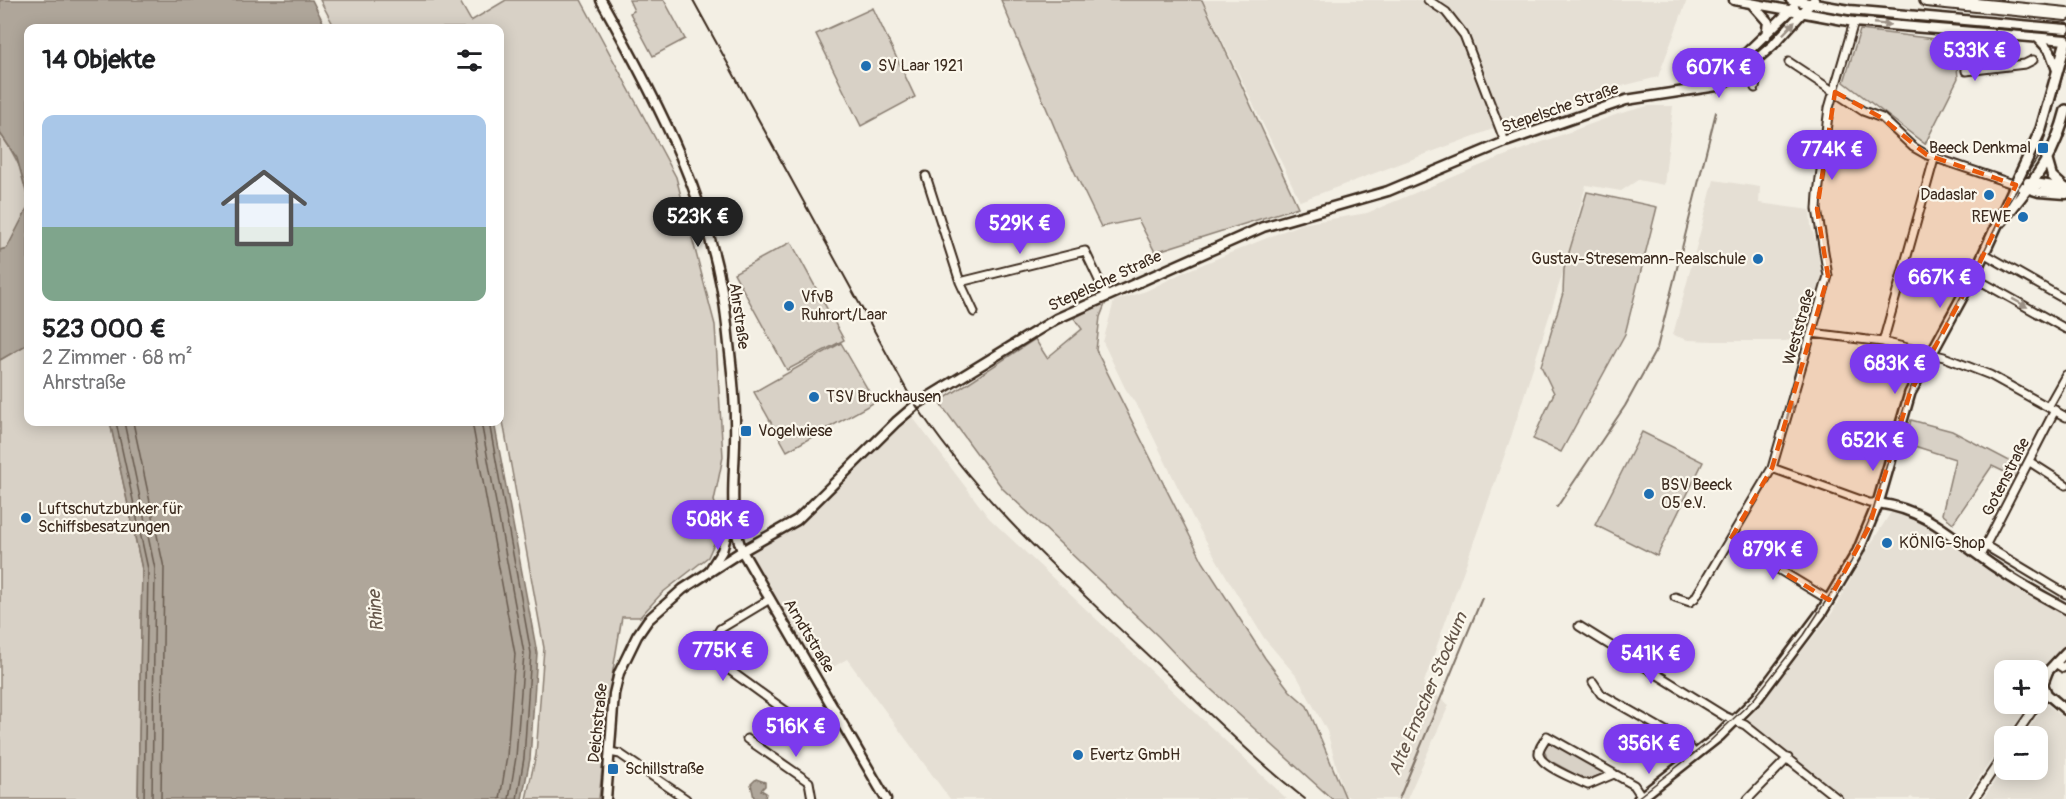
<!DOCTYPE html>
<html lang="de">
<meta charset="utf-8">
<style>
:root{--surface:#fff;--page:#f2f2f2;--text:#202124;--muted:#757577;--accent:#7c3aed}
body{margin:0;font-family:Pangolin,sans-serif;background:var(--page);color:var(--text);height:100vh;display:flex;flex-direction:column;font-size:22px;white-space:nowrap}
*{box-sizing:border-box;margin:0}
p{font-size:20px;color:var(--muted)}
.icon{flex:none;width:33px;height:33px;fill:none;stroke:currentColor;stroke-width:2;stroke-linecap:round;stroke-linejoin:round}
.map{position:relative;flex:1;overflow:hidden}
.side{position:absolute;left:24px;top:24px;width:480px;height:402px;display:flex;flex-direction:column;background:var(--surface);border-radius:12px;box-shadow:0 3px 15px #0003}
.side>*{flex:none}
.controls{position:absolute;left:1994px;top:660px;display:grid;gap:12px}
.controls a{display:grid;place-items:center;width:54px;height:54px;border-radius:12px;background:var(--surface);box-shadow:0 3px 15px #0003;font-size:30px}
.price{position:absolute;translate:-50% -51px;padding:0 14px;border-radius:21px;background:var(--accent);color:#fff;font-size:20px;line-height:39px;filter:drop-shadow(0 2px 3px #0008)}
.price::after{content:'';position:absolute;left:50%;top:36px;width:18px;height:14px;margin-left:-9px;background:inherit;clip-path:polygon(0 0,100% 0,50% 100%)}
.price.active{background:#222;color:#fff}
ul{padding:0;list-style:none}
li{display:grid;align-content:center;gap:12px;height:318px;padding:0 18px}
li span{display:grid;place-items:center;height:186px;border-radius:12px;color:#555}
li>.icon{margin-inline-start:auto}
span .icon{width:108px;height:108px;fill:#fffc;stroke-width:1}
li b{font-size:26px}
h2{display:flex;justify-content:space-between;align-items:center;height:72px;padding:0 18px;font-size:26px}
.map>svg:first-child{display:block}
.built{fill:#e5dfd4}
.green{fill:#d8d1c6;stroke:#8a7e72;stroke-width:1.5}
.water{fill:#afa69a;stroke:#817468;stroke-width:1.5}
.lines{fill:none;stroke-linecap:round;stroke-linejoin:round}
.shore{stroke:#695c50;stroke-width:1.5}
.stream{stroke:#817468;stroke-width:2}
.minor-casing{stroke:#3b2a1e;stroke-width:11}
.tertiary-casing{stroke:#3b2a1e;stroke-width:13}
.secondary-casing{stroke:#3b2a1e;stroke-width:14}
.motorway-casing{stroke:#3b2a1e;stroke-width:16}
.minor{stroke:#fbf7ec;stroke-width:7}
.tertiary{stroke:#fbf7ec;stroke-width:8}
.secondary{stroke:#fbf7ec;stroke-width:9}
.motorway{stroke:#fbf7ec;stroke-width:12}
.tram{stroke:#3b2a1e;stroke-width:1.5}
.rail{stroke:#3b2a1e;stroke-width:2}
.oneway{fill:#9b9085}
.marked{fill:#e8590c;fill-opacity:0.2;stroke:#e8590c;stroke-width:4.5;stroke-dasharray:12 8;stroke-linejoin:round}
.poi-dot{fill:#1f6fb2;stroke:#fbf7ec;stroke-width:2}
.labels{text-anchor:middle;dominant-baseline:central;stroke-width:4.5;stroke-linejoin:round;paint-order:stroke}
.poi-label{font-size:16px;fill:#3b2a1e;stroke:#fbf7ec;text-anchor:start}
.street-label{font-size:16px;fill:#3b2a1e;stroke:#fbf7ec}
.water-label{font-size:18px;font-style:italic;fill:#645549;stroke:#fbf7ec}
</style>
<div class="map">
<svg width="2066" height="799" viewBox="0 0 2066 799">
<rect width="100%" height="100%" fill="#f3efe4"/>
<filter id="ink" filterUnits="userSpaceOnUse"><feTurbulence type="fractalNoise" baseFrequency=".0167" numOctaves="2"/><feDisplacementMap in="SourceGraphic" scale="12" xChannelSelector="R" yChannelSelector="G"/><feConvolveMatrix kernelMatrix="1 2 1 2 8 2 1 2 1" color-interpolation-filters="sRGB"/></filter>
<g filter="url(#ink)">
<path class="built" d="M1203 0H1687L1658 77 1622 86 1567 108 1493 129 1300 201Z
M1648 106H1673L1664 185 1638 180 1621 191 1586 185 1564 269 1511 437 1423 685 1449 705 1407 799H1352L1344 794 1327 731 1298 678 1264 638 1229 581 1193 518 1141 412 1125 388 1103 342 1114 301 1146 291 1184 272 1301 224 1367 213 1496 159 1618 114Z
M1714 180 1760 187 1759 203 1810 210 1811 226 1822 262 1823 277 1803 338 1785 341H1714L1688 340 1673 335Z
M911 415 989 518 1287 799H950L847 659 821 674 749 552 800 524Z
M1893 509 1917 515 1991 571 2066 616V644L2045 668 2039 679 2040 689 2037 693V670H2004V704H2030L2007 736H2004V741L1965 799H1914L1911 797 1909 799H1845L1745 723 1832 613 1862 558Z
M2046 704 2066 719V799H1983L2004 767V770H2037V736H2024Z"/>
<path class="green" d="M320 0H459L471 21 506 0H581L676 177 715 325 723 457 714 501 723 523 708 557 662 593 640 617H622L611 682 599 799H526L536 755 544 648 500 405V28H335Z
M629 0H664L685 39 653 56 630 13 634 11Z
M1001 0H1202L1298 207 1155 252 1138 219 1101 227 1064 150Z
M873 8 915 97 861 126 816 34Z
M1860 30 1952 41 1955 45 1958 78 1925 144 1844 82Z
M0 133C12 150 32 184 28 206 26 220 14 235 7 248L0 250Z
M1587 192 1657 207 1625 334 1561 452 1533 439 1554 393 1541 366 1563 293 1564 269Z
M791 242 844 340 787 370 734 273Z
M1106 302 1100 317 1096 350 1203 562 1265 658 1290 691 1307 706 1346 799H1332L1192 672 1159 637 1003 489 939 402 1035 339 1047 358 1082 329 1074 318Z
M28 341V422H110L142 569 138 799H0V360L26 345Z
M841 343 875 402 787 451 754 392Z
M1911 420 1952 431 2021 467 2015 477 1992 466 1953 523 1942 514 1955 459 1905 443Z
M1642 432 1703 462 1657 556 1595 525Z
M1549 742 1608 773 1585 780 1547 759 1544 749Z"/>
<path class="water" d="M0 0H312L326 28H28V199L17 158 0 133Z
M28 207V341L26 345 0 360V250L7 248Z
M110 422H494L537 653 530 759 522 799H138L142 569Z
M756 779 765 782V786L761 790 766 793 765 799 754 798 751 784Z"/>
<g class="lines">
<path class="shore" d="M116 422 148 569 144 799
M124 422 155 569 152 799
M133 422 164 568 161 799
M472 422 515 654 507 756 500 799
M481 422 524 653 516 757 509 799
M489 422 531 653 524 758 517 799"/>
<path class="stream" d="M1557 507 1625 406 1657 348 1716 112
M1399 799 1482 598"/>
<defs>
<path id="minor" d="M1428 0 1446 12 1464 35 1505 142
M1962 32 1966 71 2025 64 2033 60
M1789 62 1863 111 1882 118 1913 147 1927 155 2016 185
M1751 64 1758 72 1755 88
M926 176 960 282 974 312
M1985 254 2066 300
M1973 277 2066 329
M960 282 1085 251 1106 295
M1812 333 1883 342 1944 357 1990 375 2066 417
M1883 342 1934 159
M2048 407 2066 375
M2030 462 2066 485
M1772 468 1869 503H1878
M1730 540 1829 600
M1986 546 2066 594
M1980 556 2055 410
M1675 597 1690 602 1695 598 1772 468 1828 276 1817 209 1818 194 1829 108 1854 22
M770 599 720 629 706 653 805 725 811 724 835 709
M1579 626 1724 716 1745 725 1838 799
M2055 663 2063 668 2066 665
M1593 682 1601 694 1685 742 1696 755
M2015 736 2037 704
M747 739 809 782 812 799
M610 752 620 754 686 799
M1614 774 1588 785C1577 780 1540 766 1539 754 1538 748 1544 742 1547 736L1625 780 1634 785 1642 797
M1748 799 1788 758
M1974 799 2004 754"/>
<path id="tertiary" d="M601 0C657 100 715 209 727 325 730 356 735 389 735 420 737 465 726 508 742 551L886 799
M1734 0 1854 22 2066 40
M1791 0 1849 10 2066 29
M1752 4 1768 22 1766 36
M2038 38 2050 51 2057 70
M1692 88 1738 61 1794 7
M2048 162 2052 176 2064 187
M2028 182 2066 188
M2016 185 2039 192 2066 194
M1878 503C1932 511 1955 541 1998 569 2019 584 2043 596 2066 609
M710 570 722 551 731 518
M2066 652 2048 671 2043 684 2047 694 2066 710
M606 799 614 694 619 673 637 636 648 620 683 589 742 551 797 520 896 422 917 404 1056 319 1263 227 1388 191 1505 142 1626 100 1717 86 1742 72 1773 45 1814 0"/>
<path id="secondary" d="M2002 221C2033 181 2053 161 2066 110
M1639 799 1719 736 1758 697 1821 613 1858 551 1878 503 1910 393 1973 277 2041 129 2066 41"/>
<path id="motorway" d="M1926 0 2066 14"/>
</defs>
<use href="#minor" class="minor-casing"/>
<use href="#tertiary" class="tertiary-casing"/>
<use href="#secondary" class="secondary-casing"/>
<use href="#motorway" class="motorway-casing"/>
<use href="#minor" class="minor"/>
<use href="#tertiary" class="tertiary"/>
<use href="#secondary" class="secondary"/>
<use href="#motorway" class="motorway"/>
<path class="tram" d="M1636 799 1710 741 1753 700 1804 635 1851 562 1872 514 1909 391 1969 282 2005 208 2040 154 2066 64"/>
<path class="rail" d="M693 0 910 396C973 494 1056 569 1140 648 1195 699 1247 753 1305 799"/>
</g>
<defs><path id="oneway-solid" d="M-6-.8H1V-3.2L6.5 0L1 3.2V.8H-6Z" transform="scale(1.5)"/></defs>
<g class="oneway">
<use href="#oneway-solid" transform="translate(1882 24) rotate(5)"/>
<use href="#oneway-solid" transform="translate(1789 28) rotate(-46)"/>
<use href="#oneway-solid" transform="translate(2020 303) rotate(29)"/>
<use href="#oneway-solid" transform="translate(1789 411) rotate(-74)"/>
</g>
</g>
<path class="marked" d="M1835 92 1882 118 1927 155 2016 185 1973 277 1910 393 1869 527 1829 600 1730 540 1772 468 1828 276 1817 209Z"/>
<g class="poi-dot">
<circle cx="866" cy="66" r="6"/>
<rect x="2037" y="142" width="12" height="12" rx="3"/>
<circle cx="1989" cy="195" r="6"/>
<circle cx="2023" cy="217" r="6"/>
<circle cx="1758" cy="259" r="6"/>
<circle cx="789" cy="306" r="6"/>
<circle cx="814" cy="397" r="6"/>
<rect x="740" y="425" width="12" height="12" rx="3"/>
<circle cx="1649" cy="494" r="6"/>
<circle cx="26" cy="518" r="6"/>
<circle cx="1887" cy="543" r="6"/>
<circle cx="1078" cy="755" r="6"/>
<rect x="607" y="763" width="12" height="12" rx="3"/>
</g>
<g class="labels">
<g class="poi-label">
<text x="878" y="66">SV Laar 1921</text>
<text x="2031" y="148" text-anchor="end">Beeck Denkmal</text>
<text x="1977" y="195" text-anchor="end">Dadaslar</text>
<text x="2011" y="217" text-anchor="end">REWE</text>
<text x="1746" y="259" text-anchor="end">Gustav-Stresemann-Realschule</text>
<text x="801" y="297">VfvB<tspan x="801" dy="18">Ruhrort/Laar</tspan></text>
<text x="826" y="397">TSV Bruckhausen</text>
<text x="758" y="431">Vogelwiese</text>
<text x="1661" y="485">BSV Beeck<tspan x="1661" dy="18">05 e.V.</tspan></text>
<text x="38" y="509">Luftschutzbunker für<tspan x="38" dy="18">Schiffsbesatzungen</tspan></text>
<text x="1899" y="543">KÖNIG-Shop</text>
<text x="1090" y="755">Evertz GmbH</text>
<text x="625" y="769">Schillstraße</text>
</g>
<g class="street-label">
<text transform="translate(1560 108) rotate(-19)">Stepelsche Straße</text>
<text transform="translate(1105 281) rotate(-25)">Stepelsche Straße</text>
<text transform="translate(739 316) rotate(82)">Ahrstraße</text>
<text transform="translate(1799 327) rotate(-74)">Weststraße</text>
<text transform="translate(2006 477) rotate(-63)">Gotenstraße</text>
<text transform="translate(809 636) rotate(59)">Arndtstraße</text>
<text transform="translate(598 723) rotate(-84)">Deichstraße</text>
</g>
<g class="water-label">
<text transform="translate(376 611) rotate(-95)">Rhine</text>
<text transform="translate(1428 694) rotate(-67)">Alte Emscher Stockum</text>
</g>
</g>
</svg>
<div class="controls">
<a>+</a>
<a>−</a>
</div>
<b class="price" style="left:1975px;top:82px">533K €</b>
<b class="price" style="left:1719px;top:99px">607K €</b>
<b class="price" style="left:1832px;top:181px">774K €</b>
<b class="price active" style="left:698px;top:248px">523K €</b>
<b class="price" style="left:1020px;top:255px">529K €</b>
<b class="price" style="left:1940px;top:309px">667K €</b>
<b class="price" style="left:1895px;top:395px">683K €</b>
<b class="price" style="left:1873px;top:472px">652K €</b>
<b class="price" style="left:718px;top:551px">508K €</b>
<b class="price" style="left:1773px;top:581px">879K €</b>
<b class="price" style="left:723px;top:682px">775K €</b>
<b class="price" style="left:1651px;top:685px">541K €</b>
<b class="price" style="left:796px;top:758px">516K €</b>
<b class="price" style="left:1649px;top:775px">356K €</b>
<section class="side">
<h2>14 Objekte<svg class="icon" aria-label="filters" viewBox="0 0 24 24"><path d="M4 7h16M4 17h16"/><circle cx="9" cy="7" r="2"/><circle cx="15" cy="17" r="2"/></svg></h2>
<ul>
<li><span style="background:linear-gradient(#a9c7e8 60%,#7fa58c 0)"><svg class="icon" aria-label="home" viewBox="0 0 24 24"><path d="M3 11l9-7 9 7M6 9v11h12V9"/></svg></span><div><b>523 000 €</b><p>2 Zimmer · 68 m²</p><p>Ahrstraße</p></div></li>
</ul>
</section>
</div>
